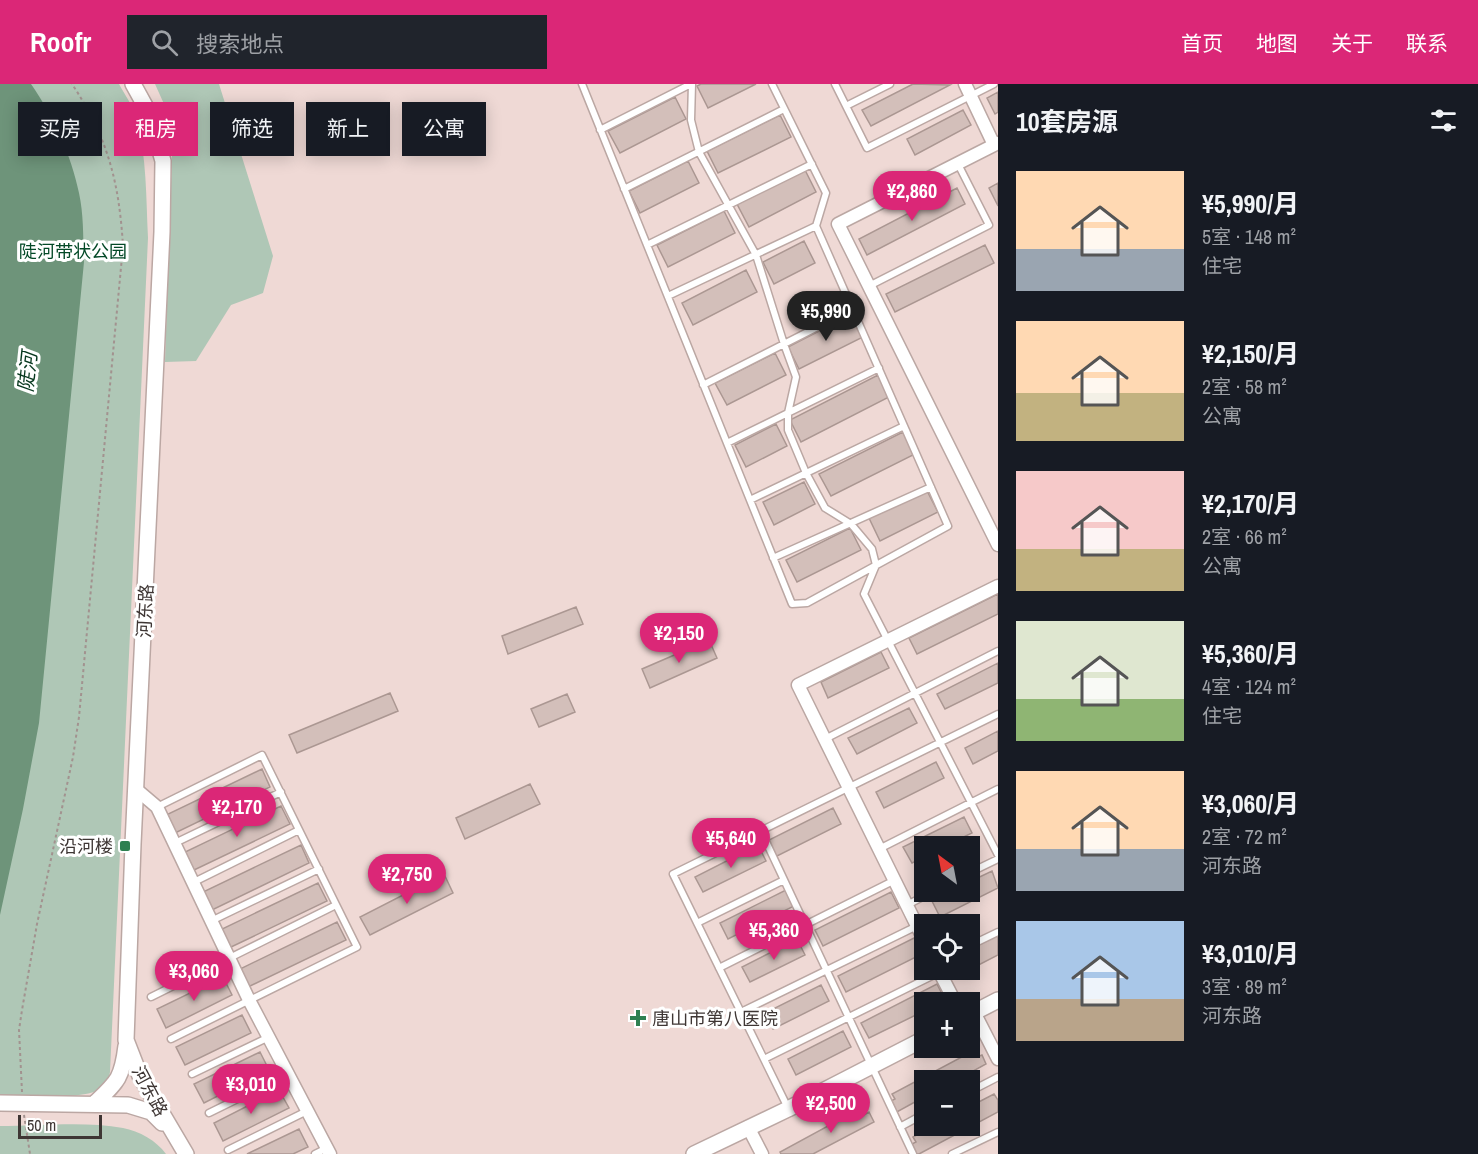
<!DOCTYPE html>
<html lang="zh">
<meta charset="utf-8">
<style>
:root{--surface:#171b24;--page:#20242c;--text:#f1f3f6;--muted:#9ea1a6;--accent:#db2777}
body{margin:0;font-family:"Archivo Narrow","Noto Sans SC",sans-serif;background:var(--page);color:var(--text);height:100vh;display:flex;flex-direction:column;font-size:22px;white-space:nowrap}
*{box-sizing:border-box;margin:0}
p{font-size:20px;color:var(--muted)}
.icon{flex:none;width:33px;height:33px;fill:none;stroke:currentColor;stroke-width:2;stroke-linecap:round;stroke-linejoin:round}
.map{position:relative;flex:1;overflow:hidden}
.drawer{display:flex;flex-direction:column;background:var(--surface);width:480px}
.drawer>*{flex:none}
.hud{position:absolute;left:18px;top:18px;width:570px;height:54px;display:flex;gap:12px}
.needle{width:39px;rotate:328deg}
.tools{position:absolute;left:914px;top:752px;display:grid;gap:12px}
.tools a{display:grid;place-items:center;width:66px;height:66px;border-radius:0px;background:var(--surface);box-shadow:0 3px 15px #0003;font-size:30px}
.scale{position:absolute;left:18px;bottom:15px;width:84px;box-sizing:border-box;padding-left:6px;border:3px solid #3e3634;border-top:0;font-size:16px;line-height:21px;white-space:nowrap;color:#3e3634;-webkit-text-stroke:4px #fff;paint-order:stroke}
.price{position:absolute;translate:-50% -51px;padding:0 14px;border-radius:21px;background:var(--accent);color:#fff;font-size:20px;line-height:39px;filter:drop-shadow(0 2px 3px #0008)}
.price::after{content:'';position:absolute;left:50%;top:36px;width:18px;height:14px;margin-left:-9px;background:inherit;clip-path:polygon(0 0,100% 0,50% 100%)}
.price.on{background:#222;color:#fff}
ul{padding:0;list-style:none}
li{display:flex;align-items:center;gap:18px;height:150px;padding:0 18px}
li span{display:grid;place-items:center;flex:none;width:168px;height:120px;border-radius:0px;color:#555}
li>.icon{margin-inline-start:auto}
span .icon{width:72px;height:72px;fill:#fffc;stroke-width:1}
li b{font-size:26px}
h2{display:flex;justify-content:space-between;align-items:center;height:72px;padding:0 18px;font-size:26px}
.tag{padding:0 21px;border-radius:0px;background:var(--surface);box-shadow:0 3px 15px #0003;font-size:21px;line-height:54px}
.tag.on{background:var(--accent);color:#fff}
header{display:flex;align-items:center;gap:36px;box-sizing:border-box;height:84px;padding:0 30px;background:var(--accent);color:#fff}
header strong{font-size:28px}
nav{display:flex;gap:33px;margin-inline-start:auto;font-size:21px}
.search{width:420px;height:54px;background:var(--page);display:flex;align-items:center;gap:15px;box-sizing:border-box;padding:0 21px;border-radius:0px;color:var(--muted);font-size:22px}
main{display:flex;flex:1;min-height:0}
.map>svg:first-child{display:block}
.green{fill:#afc7b6}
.water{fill:#6e947a}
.building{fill:#d3bfba;stroke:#ab9792;stroke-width:1.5}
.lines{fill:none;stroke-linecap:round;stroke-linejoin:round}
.service-casing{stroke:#bba7a3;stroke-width:9}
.minor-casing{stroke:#bba7a3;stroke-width:15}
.tertiary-casing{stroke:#bba7a3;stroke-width:18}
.path{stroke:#a2928f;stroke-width:2;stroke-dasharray:3 3;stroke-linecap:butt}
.service{stroke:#fff;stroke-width:6}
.minor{stroke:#fff;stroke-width:12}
.tertiary{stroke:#fff;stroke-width:15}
.poi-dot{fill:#2e8051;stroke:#fff;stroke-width:2}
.labels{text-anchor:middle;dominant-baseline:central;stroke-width:6;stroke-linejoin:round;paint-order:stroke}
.park-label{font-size:18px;fill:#034927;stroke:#fff}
.street-label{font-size:18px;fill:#3e3634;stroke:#fff}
.poi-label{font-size:18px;fill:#3e3634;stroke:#fff;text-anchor:end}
.water-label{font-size:20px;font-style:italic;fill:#07381e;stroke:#fff}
</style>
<header>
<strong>Roofr</strong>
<div class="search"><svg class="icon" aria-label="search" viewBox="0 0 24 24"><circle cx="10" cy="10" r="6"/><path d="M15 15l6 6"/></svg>搜索地点</div>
<nav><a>首页</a><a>地图</a><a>关于</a><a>联系</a></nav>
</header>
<main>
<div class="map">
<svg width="998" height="1070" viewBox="0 0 998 1070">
<rect width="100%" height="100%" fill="#efd9d5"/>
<path class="green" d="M0 0H119C125 11 133 22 136 33 147 72 146 114 148 154L110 988C108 997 106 1002 98 1006 80 1016 22 1012 0 1012Z
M155 0H219L273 172 263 209 231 221 196 277 165 278 173 40Z
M0 1042C38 1042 86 1037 123 1044 139 1047 157 1057 166 1070H0Z"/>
<path class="water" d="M0 0H31C53 32 71 70 79 109 84 132 83 155 84 178L39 639 23 725 0 831Z"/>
<path class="building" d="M701 0H756L708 24 697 2Z
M913 0 950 1 871 42 862 26Z
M998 8V28L995 30 987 14Z
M675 13 686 35 620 69 608 47Z
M963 26 971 41 915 71 907 55Z
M780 31 791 53 718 89 707 67Z
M688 77 699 99 640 129 629 107Z
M805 86 816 108 749 143 737 120Z
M998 99V122L989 104Z
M957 104 965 120 867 171 859 155Z
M724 127 735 149 668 183 657 161Z
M804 157 815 179 774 200 763 178Z
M985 161 994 179 895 228 886 210Z
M746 186 757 208 693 241 682 219Z
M852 230 863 253 799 285 788 263Z
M775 269 786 291 727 321 715 299Z
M878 291 889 313 801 358 790 336Z
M776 340 787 362 746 383 735 361Z
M903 348 915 370 831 412 819 390Z
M804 398 815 420 774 441 763 418Z
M926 405 938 428 880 457 869 434Z
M850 444 861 466 797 498 786 476Z
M998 510V530L917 570 909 554Z
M576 523 583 540 508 570 502 552Z
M709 556 717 574 650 604 642 585Z
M881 568 889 584 828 614 821 598Z
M998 579V599L945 625 937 610Z
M390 609 398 627 297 669 289 651Z
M567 610 575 628 539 643 531 625Z
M909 624 917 639 857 670 848 654Z
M998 647V667L973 680 965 664Z
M936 678 944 694 884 724 876 708Z
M262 685 270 703 173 750 164 732Z
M530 700 540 720 465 755 456 734Z
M281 722 290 740 192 787 183 769Z
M833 724 841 740 775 773 767 757Z
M964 733 972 749 945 762H924V773L912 779 903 763Z
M301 761 309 779 212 826 203 808Z
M758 761 766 777 703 808 695 793Z
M992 787 998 804 940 833 932 817 952 807H969V798Z
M444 790 453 809 370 851 360 833Z
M318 799 327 817 229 864 220 846Z
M786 806 794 822 728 855 720 839Z
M891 808 899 824 823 862 815 846Z
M337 838 346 856 248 903 240 885Z
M998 851V871L967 887 966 885H969V866Z
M914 854 922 870 846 908 838 892Z
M797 855 805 871 750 898 742 883Z
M223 893 232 911 166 944 157 925Z
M937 900 945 916 924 918V927L869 954 861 939Z
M821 901 829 917 773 945 765 929Z
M242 931 251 949 185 981 176 963Z
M843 947 851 963 796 991 788 975Z
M973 967 977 973 982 971 986 980 957 996H924V1013L895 1029 889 1018 895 1015 892 1010Z
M260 968 269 986 204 1019 194 1000Z
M279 1006 289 1024 223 1057 214 1039Z
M994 1010 998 1016V1028L919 1070H915L910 1061 916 1058 913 1053 935 1041H969V1023Z
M861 1024 864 1031 869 1028 874 1038 813 1070H781L780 1068Z
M299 1045 308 1063 293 1070H247Z"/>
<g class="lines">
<defs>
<path id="service" d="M582 0 792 520 807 519 948 442 816 142 826 109 772 0
M692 0 691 36 699 68 756 171 784 260 796 293 788 329V346L806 389 825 424 851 440 872 465 876 481 864 510 998 771
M835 0 867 64 994 0
M846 22 890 0
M600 46 691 0
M624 105 784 25
M647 161 812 80
M869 202 989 141 958 80
M668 212 816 142
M703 301 853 225
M727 359 879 284
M750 416 904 342
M773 474 931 403
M825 655 998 567
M157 723 262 671 357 863 171 955
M761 747 913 1070
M175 759 281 708
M879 765 998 705
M969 789 998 775
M194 798 299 746
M907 821 934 807
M211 837 319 785
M697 839 784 796
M969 862 998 848
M719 884 895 796
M151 913 336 821
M741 928 917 842
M764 975 940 888
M192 990 269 953
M969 1008 998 993
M788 1024 673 790 998 630
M209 1029 288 990
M900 1043 924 1030
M228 1066 307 1027
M315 1070 327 1064
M952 1070 998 1048"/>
<path id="minor" d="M965 0 994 61
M998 59 838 140 998 461
M137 706 157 723 249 916 330 1070
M924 856 798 601 998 502
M938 885 955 918
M974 928 998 975
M748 1043 762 1070"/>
<path id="tertiary" d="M133 0 149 29 163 77 162 148 133 760 126 956 140 992 186 1070
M969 931 998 916
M0 1019 128 1021 151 1028 162 1039
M94 1020C117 998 122 995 126 962
M694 1070 788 1025 924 955"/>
</defs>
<use href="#service" class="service-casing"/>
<use href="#minor" class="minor-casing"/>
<use href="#tertiary" class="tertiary-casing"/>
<path class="path" d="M22 1008 19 946 22 926 37 840 73 673 79 633 123 162C119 98 108 54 72 0
M24 1031 30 1070"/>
<use href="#service" class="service"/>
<use href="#minor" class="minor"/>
<use href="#tertiary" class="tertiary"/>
</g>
<g class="poi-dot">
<rect x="119" y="756" width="12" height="12" rx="3"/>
<path d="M635 925h6v6h6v6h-6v6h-6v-6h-6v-6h6z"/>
</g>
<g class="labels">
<g class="park-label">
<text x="73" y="167">陡河带状公园</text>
</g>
<g class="street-label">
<text transform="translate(145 527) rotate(-87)">河东路</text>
<text transform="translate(150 1007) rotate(62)">河东路</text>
</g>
<g class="poi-label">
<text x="113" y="762">沿河楼</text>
<text x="652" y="934" text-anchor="start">唐山市第八医院</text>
</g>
<g class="water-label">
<text transform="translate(27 288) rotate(-84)">陡河</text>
</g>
</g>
</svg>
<div class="tools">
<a><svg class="needle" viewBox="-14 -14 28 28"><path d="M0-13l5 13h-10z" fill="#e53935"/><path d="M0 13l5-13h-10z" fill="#9ea1a6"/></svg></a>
<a><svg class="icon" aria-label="locate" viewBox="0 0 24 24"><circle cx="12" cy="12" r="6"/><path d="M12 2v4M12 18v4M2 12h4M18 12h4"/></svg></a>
<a>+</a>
<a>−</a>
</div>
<div class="scale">50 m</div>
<b class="price" style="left:912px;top:138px">¥2,860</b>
<b class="price on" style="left:826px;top:258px">¥5,990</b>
<b class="price" style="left:679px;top:580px">¥2,150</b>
<b class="price" style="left:237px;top:754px">¥2,170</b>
<b class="price" style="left:731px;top:785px">¥5,640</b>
<b class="price" style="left:407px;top:821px">¥2,750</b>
<b class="price" style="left:774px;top:877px">¥5,360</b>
<b class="price" style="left:194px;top:918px">¥3,060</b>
<b class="price" style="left:251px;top:1031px">¥3,010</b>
<b class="price" style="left:831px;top:1050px">¥2,500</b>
<div class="hud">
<a class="tag">买房</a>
<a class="tag on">租房</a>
<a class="tag">筛选</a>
<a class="tag">新上</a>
<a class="tag">公寓</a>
</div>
</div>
<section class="drawer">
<h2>10套房源<svg class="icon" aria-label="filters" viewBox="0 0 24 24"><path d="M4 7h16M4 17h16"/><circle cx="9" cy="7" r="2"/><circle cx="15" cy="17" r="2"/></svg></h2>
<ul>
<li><span style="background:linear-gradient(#ffd9b3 65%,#9aa5b1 0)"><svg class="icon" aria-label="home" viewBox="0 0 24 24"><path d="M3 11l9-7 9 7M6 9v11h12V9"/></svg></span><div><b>¥5,990/月</b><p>5室 · 148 m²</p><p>住宅</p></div></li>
<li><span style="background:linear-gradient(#ffd9b3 60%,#c2b280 0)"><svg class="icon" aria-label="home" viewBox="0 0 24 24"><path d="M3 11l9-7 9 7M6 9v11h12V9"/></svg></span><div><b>¥2,150/月</b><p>2室 · 58 m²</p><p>公寓</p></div></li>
<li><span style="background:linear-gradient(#f6c9c9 65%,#c2b280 0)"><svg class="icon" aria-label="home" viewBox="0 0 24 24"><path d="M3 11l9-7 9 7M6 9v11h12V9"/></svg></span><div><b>¥2,170/月</b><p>2室 · 66 m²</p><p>公寓</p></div></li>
<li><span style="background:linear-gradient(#dfe7d0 65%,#8fb573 0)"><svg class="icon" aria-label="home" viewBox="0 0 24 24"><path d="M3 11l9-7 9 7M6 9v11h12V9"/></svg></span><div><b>¥5,360/月</b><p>4室 · 124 m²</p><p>住宅</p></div></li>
<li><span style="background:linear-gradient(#ffd9b3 65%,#9aa5b1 0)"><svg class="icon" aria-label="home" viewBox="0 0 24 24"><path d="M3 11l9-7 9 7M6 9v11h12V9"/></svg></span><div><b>¥3,060/月</b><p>2室 · 72 m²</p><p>河东路</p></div></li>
<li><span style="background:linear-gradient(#a9c7e8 65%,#b9a48a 0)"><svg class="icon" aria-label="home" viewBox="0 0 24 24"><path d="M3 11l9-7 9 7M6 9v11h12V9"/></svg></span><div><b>¥3,010/月</b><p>3室 · 89 m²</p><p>河东路</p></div></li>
</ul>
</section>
</main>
